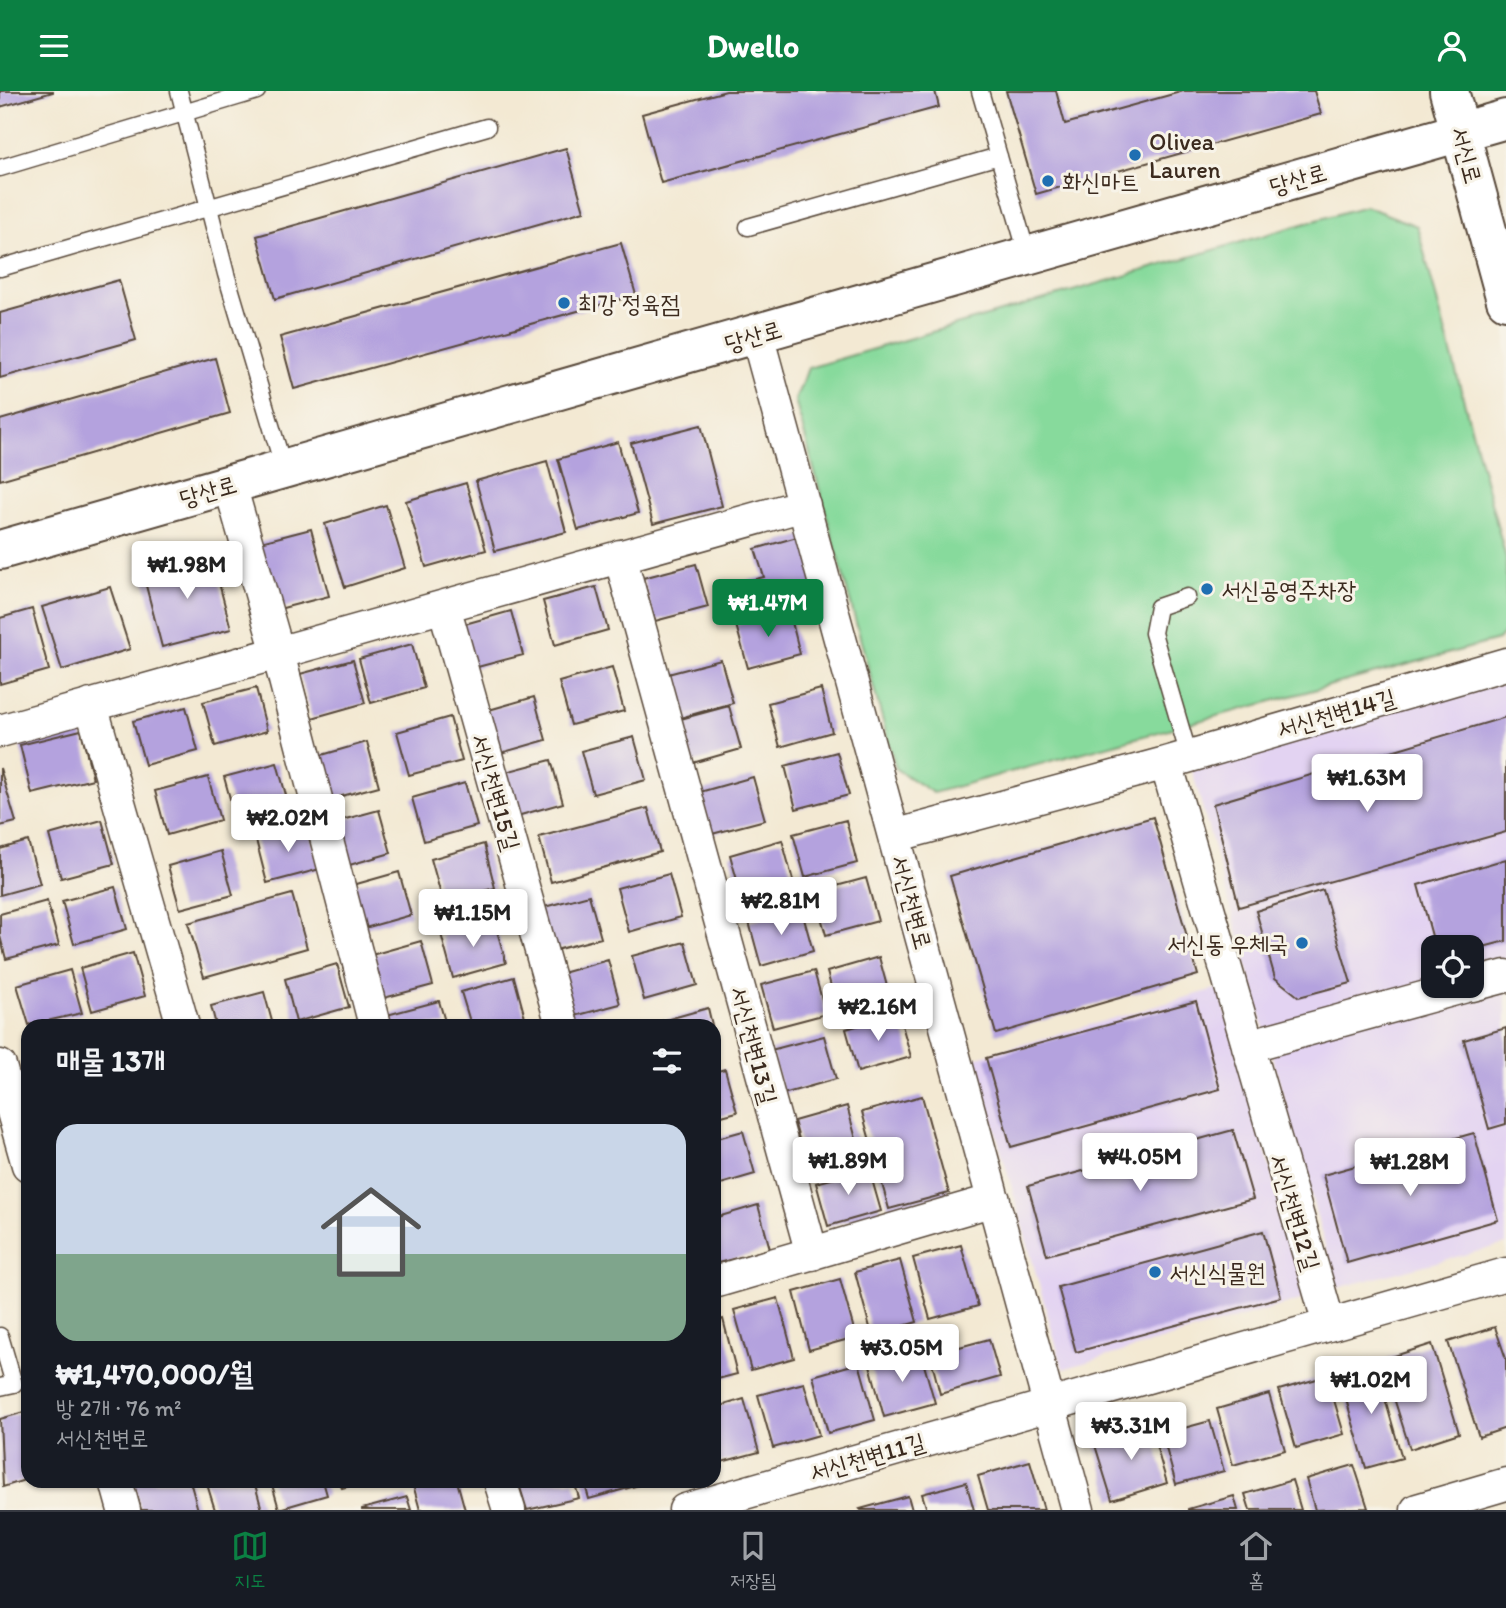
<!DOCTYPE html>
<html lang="ko">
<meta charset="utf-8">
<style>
:root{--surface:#171b24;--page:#20242c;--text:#f1f3f6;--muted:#9ea1a6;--line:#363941;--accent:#0b8043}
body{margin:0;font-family:Itim,"Poor Story",sans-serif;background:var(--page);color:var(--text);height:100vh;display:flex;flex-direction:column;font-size:26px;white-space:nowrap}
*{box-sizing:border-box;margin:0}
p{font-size:23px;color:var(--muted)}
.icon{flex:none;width:38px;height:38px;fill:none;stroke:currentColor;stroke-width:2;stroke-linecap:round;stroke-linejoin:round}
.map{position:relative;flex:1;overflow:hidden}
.side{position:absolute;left:21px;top:928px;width:700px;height:469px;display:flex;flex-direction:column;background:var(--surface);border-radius:21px;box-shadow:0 2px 5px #0004}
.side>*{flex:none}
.buttons{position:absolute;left:1421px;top:844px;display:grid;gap:14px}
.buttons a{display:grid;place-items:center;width:63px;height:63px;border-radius:14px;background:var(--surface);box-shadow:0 2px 5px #0004;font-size:35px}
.price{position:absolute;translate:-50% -60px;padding:0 16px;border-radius:7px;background:#fff;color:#222;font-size:23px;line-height:46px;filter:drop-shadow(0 2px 4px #0008)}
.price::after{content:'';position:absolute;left:50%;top:42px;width:21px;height:16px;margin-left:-10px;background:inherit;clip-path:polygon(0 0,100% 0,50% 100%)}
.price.active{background:var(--accent);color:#fff}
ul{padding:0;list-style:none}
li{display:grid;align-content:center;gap:14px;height:371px;padding:0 35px}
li+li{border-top:2px solid var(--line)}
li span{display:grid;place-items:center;height:217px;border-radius:21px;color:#555}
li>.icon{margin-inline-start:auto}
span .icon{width:126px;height:126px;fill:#fffc;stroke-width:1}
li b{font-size:30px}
h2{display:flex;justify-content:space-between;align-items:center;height:84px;padding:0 35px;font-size:30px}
header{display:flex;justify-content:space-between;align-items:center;height:91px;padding:0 35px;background:var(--accent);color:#fff;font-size:32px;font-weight:800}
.menu{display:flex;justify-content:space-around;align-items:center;height:98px;border-top:2px solid var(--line);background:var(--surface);font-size:19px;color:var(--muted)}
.menu a{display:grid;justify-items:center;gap:4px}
.menu .active{color:var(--accent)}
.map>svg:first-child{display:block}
.built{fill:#e3d3f2;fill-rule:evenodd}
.green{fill:#87da9c;stroke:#61825d;stroke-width:2}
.building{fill:#b4a2de}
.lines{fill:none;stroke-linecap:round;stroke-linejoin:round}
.service-casing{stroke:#574739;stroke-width:19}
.minor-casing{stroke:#574739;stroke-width:35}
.tertiary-casing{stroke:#574739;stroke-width:42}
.service{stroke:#fff;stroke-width:16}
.minor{stroke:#fff;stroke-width:32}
.tertiary{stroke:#fff;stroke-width:38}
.poi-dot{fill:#1f6fb2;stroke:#f7f3e8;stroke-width:2.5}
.labels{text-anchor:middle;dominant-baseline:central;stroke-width:6;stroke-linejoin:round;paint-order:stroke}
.poi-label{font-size:24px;fill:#3b2a1e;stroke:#f7f3e8;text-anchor:start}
.street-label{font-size:24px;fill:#3b2a1e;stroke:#f7f3e8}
</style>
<header><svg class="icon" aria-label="menu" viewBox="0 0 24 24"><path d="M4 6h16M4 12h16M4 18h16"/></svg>Dwello<svg class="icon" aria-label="person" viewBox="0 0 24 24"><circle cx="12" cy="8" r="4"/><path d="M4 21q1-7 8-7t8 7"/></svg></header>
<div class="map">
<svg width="1506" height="1419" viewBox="0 0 1506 1419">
<rect width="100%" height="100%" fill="#f7f3e8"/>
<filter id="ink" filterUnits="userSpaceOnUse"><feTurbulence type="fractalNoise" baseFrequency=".0143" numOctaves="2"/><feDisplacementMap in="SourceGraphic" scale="14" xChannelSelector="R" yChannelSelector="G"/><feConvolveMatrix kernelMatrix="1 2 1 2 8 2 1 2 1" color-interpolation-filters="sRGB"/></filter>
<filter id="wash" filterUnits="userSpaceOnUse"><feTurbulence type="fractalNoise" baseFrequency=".00686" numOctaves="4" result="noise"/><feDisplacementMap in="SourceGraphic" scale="28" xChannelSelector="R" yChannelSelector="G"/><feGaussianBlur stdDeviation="1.57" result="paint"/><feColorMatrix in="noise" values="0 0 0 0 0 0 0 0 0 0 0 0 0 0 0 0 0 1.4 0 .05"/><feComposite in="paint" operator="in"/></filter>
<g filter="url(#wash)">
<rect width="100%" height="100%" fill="#f3e9d3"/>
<path class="built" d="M1506 583V1153L1337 1197 1192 679ZM1433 856H1472V894H1433Z
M1219 897 1307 1207 1063 1278 975 967Z"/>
<path class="green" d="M1365 115 1417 135 1506 467V540L1498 549 933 702 896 678 795 309 808 277Z"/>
<g id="blocks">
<path class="building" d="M0 0H53V1L0 16Z
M726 0H935L939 16 661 92 642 23Z
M1006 0H1056L1065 33 1184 0H1314L1321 23 1036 103Z
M566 57 584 120 275 208 257 145Z
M621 152 636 204 294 298 280 246Z
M119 189 136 249 0 287V222Z
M215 267 230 322 0 389V329Z
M701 334 722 415 653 433 631 352Z
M618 351 638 422 578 439 558 368Z
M547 370 566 441 495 460 476 390Z
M466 392 486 459 426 476 406 410Z
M386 414 405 477 345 496 325 433Z
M311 438 329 505 275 519 257 452Z
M804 444 823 507 753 524 743 491 764 486 755 458Z
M212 465 231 538 162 556 143 483Z
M696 473 708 516 655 530 643 487Z
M110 496 130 558 62 579 42 516Z
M596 496 608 539 555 554 543 510Z
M32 518 49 579 0 593V527Z
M789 519 800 563 748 577 736 534Z
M511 520 523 564 470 578 458 535Z
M412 553 424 597 371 612 359 568Z
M353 569 365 612 312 627 300 583Z
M721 569 733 612 680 627 668 583Z
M612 576 624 620 571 634 559 591Z
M256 597 267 640 215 655 203 611Z
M821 598 832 641 780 656 768 612Z
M534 606 546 649 494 664 482 621Z
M729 615 741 658 689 673 677 629Z
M186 616 198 660 145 674 133 630Z
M450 626 462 670 409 684 397 641Z
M1506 626V741L1239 816 1213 713Z
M81 639 93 688 32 703 20 654Z
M634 646 646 689 593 703 581 660Z
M367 651 379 695 327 709 315 666Z
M837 661 849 704 796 718 785 675Z
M551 669 563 712 510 727 498 683Z
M277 672 289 715 236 729 224 686Z
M0 677 16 731 0 735Z
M208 686 220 729 167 744 155 700Z
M753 686 765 729 712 743 700 701Z
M465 692 477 735 424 750 412 707Z
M648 717 660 761 551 791 539 746Z
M379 719 391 762 339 777 327 733Z
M1153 726 1198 884 996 943 950 785Z
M102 729 114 773 61 787 49 744Z
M846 729 857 772 805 786 793 743Z
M308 734 320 778 267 792 256 749Z
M782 749 794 793 742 807 730 764Z
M28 750 40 793 0 804V758Z
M484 753 495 797 443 811 431 768Z
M221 760 233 804 180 818 168 775Z
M1506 768V850L1472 859V856H1435L1418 794Z
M399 781 411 824 358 839 346 796Z
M669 783 681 826 629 841 617 797Z
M866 787 878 830 826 844 814 801Z
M115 796 127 838 74 853 62 810Z
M1323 799 1351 892 1299 906 1275 887 1256 820Z
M292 803 307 857 204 886 188 832Z
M589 804 601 847 548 861 537 818Z
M47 810 59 854 6 868 0 845V823Z
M801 817 813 860 761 875 749 831Z
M494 829 506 872 453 887 441 843Z
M421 850 433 894 380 908 368 865Z
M685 851 697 894 644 909 632 865Z
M133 862 145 905 92 920 80 877Z
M879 866 891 910 839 924 827 881Z
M608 869 620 913 567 927 555 884Z
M337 873 349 916 296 931 285 888Z
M70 879 82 922 29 934 17 894Z
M814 880 826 923 773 937 761 894Z
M514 886 526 930 508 934H471L461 901Z
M264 901 273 934H216L211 915Z
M439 910 446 934H389L387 924Z
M1196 910 1220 998 1011 1056 986 967Z
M708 917 712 934H656L655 932Z
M899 923 911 966 858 981 846 938Z
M166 926 168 934H137Z
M1506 937V1033L1489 1038 1464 949Z
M824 945 836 988 783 1003 771 959Z
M725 978 737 1021 714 1027V981Z
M922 1005 949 1102 889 1118 862 1021Z
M847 1015 859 1059 806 1073 794 1030Z
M1233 1039 1253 1108 1047 1164 1028 1095Z
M743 1040 755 1083 714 1095V1048Z
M1474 1042 1498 1129 1347 1172 1323 1084Z
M869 1078 881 1120 828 1135 816 1092Z
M758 1114 770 1158 718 1172 714 1159V1127Z
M1263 1140 1281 1206 1076 1261 1058 1196Z
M961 1154 978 1215 930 1228 913 1167Z
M900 1169 917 1231 872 1244 855 1181Z
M840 1188 856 1246 809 1259 794 1201Z
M778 1207 794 1267 751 1279 734 1219Z
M723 1228 737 1283 714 1289V1231Z
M1495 1236 1506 1268V1337L1479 1346 1448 1251Z
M989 1248 1000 1286 940 1303 930 1264Z
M1432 1253 1459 1342 1410 1358 1382 1269Z
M920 1260 935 1312 884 1326 870 1274Z
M859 1272 875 1329 828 1342 813 1285Z
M1375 1273 1402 1367 1366 1377 1339 1284Z
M1327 1285 1344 1343 1296 1357 1279 1299Z
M804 1292 819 1344 773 1357 758 1304Z
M1269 1303 1285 1359 1233 1374 1217 1318Z
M744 1308 759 1361 714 1373V1317Z
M28 1320V1388L3 1396 0 1328Z
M1210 1330 1224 1380 1176 1393 1162 1343Z
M1150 1334 1167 1392 1112 1409 1094 1351Z
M1030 1370 1044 1419H988L978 1385Z
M1354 1374 1368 1417 1315 1419 1306 1388Z
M1292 1389 1301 1419H1250L1245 1403Z
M133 1390H190L198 1419H141Z
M206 1390H254L262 1419H215Z
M271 1390H323L327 1404 279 1418Z
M340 1390H366L342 1397Z
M412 1390H457L465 1419H420Z
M518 1390H574L579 1407 527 1419Z
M584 1390H638L639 1394 589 1408Z
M966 1391 974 1419H927L922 1403Z
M908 1405 912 1419H861L860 1418Z
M1234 1405 1238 1419H1188V1418Z
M407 1406 411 1419H362V1418Z"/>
</g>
</g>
<g filter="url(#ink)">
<use href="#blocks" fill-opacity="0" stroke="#574739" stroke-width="2"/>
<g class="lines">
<defs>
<path id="service" d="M179 0 226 183 284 378
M980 0 1028 166
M0 77 257 0
M748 136 999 65
M0 177 487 36
M1187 506 1158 516 1153 542 1189 665
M0 1245 14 1293 0 1296"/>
<path id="minor" d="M757 244 1078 1419
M230 394 278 562 375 934
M620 465 812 1163
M444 515 562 934
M91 614 183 934
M0 640 804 414
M1166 672 1329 1233
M894 745 1166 672 1506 573
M1472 894 1506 885
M1248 955 1470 894
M0 975 28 1074
M714 1191 994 1109
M116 1390 124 1419
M500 1390 509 1419
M685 1419 1506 1183
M1417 1419 1506 1393"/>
<path id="tertiary" d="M1449 0 1506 209
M0 459 1506 28"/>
</defs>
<use href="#service" class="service-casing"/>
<use href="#minor" class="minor-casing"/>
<use href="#tertiary" class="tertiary-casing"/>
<use href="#service" class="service"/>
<use href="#minor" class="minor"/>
<use href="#tertiary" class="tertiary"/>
</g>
</g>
<g class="poi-dot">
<circle cx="1135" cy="64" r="7"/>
<circle cx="1048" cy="90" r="7"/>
<circle cx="564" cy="212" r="7"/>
<circle cx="1207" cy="498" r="7"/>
<circle cx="1302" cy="852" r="7"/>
<circle cx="1155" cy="1181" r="7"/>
</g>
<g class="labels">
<g class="poi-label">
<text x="1149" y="50">Olivea<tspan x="1149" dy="28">Lauren</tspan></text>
<text x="1062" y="90">화신마트</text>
<text x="578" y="212">최강 정육점</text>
<text x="1221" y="498">서신공영주차장</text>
<text x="1288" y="852" text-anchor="end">서신동 우체국</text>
<text x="1169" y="1181">서신식물원</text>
</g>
<g class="street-label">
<text transform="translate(1467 64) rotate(75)">서신로</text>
<text transform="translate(1298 88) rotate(-16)">당산로</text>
<text transform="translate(753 245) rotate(-16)">당산로</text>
<text transform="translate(208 400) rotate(-16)">당산로</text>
<text transform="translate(1336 622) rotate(-16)">서신천변14길</text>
<text transform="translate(496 701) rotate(74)">서신천변15길</text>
<text transform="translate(912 811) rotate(75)">서신천변로</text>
<text transform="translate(754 954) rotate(75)">서신천변13길</text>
<text transform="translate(1295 1121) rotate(73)">서신천변12길</text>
<text transform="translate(867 1366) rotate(-16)">서신천변11길</text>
</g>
</g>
</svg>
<div class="buttons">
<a><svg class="icon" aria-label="locate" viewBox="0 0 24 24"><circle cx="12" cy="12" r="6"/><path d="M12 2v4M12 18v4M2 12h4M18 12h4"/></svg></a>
</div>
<b class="price" style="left:187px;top:510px">₩1.98M</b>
<b class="price active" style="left:768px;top:548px">₩1.47M</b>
<b class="price" style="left:1367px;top:723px">₩1.63M</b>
<b class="price" style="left:288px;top:763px">₩2.02M</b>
<b class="price" style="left:781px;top:846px">₩2.81M</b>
<b class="price" style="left:473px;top:858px">₩1.15M</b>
<b class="price" style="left:878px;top:952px">₩2.16M</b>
<b class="price" style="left:1140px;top:1102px">₩4.05M</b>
<b class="price" style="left:848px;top:1106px">₩1.89M</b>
<b class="price" style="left:1410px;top:1107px">₩1.28M</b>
<b class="price" style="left:902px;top:1293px">₩3.05M</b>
<b class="price" style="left:1371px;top:1325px">₩1.02M</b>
<b class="price" style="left:1131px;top:1371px">₩3.31M</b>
<section class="side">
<h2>매물 13개<svg class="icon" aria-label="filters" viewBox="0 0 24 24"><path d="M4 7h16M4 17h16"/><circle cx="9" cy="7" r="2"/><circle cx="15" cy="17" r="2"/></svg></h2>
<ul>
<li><span style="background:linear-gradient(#c9d6e8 60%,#7fa58c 0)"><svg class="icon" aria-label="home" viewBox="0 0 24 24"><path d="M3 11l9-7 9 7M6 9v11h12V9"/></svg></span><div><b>₩1,470,000/월</b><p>방 2개 · 76 m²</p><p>서신천변로</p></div></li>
</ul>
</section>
</div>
<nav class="menu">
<a class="active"><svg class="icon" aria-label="map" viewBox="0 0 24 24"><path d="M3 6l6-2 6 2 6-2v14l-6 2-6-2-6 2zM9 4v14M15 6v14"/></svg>지도</a>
<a><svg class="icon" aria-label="saved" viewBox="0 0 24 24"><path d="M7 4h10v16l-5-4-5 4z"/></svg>저장됨</a>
<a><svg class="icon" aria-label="home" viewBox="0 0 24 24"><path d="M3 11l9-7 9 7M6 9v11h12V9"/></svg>홈</a>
</nav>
